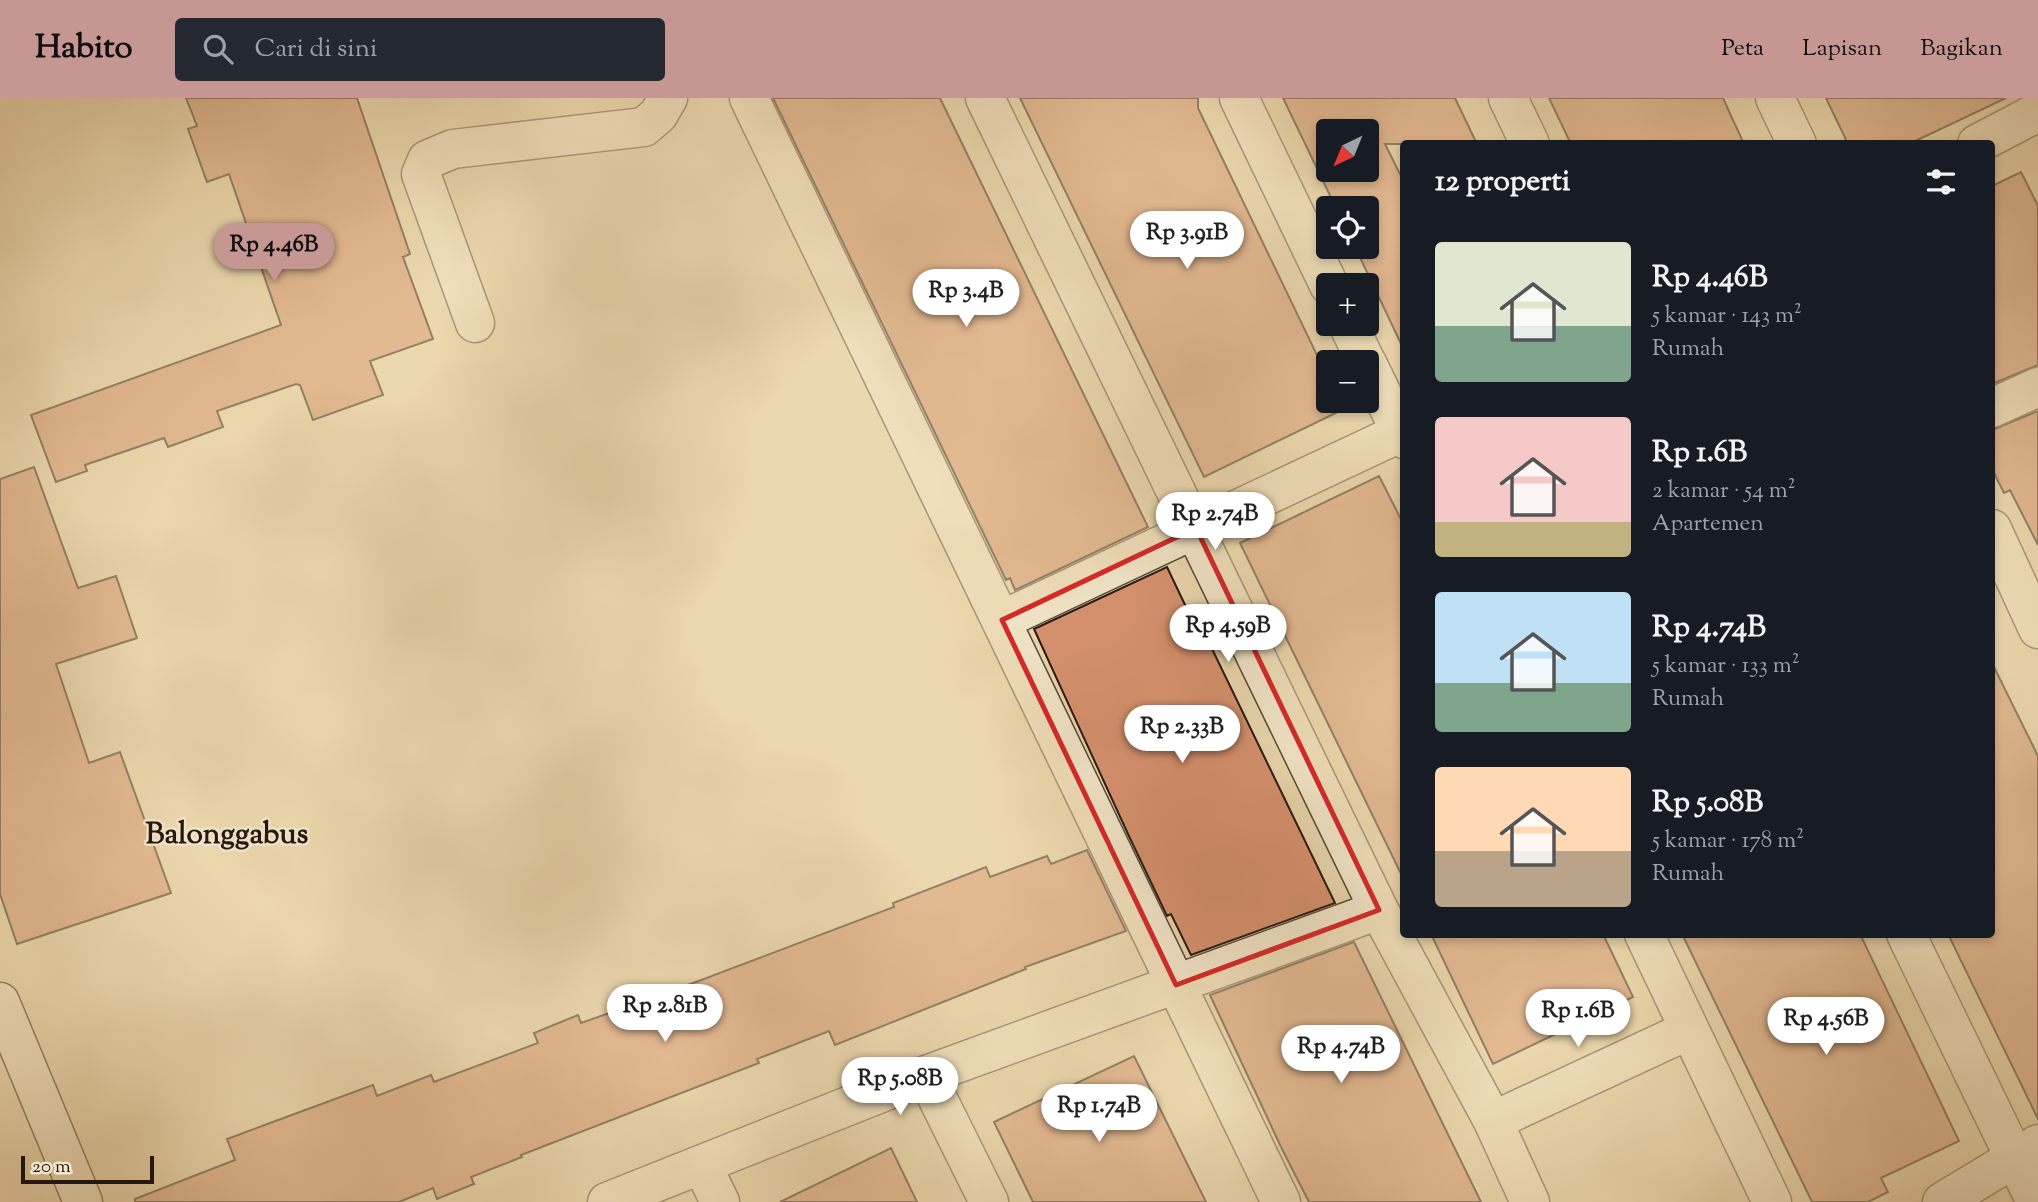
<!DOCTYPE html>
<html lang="id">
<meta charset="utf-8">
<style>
:root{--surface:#171b24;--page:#242831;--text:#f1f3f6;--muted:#9ea1a6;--accent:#c59692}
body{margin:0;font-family:"Sorts Mill Goudy",serif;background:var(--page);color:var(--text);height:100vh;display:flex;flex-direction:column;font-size:26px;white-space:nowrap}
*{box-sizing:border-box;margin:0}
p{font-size:23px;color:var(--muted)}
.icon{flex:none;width:38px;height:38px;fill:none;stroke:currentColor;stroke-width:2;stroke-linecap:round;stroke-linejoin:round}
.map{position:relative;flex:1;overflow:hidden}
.drawer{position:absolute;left:1400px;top:42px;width:595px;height:798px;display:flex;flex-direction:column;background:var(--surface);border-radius:7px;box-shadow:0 4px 10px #0003}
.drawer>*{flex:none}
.needle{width:46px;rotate:223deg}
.tools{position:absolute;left:1316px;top:21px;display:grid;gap:14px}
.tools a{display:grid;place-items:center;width:63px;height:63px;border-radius:7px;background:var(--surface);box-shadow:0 4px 10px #0003;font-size:35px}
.scale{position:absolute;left:21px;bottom:18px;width:133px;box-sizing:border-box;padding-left:7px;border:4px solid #251712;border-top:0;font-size:19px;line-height:24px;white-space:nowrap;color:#251712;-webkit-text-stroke:5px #f3e6ca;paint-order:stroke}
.price{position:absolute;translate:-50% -60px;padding:0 16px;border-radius:24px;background:#fff;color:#222;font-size:23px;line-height:46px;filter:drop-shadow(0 2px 4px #0008)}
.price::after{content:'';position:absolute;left:50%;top:42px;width:21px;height:16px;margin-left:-10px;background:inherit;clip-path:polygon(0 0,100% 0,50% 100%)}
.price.active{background:var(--accent);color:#111}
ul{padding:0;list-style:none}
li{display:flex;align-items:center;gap:21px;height:175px;padding:0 35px}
li span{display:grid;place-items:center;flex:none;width:196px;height:140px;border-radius:7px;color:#555}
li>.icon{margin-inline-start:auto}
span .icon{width:84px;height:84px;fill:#fffc;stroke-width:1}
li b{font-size:30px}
h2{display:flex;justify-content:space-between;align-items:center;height:84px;padding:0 35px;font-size:30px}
header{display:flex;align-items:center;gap:42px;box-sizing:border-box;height:98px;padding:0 35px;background:var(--accent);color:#111}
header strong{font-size:33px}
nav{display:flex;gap:38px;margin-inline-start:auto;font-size:24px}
.search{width:490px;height:63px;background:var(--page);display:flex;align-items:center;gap:18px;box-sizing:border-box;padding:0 24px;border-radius:7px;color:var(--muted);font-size:26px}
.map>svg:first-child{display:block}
.building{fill:#d7926f;stroke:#251712;stroke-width:2;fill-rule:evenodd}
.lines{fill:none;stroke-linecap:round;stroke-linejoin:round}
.street-casing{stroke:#574739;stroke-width:41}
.secondary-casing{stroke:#251712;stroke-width:41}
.street{stroke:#f3e6ca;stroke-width:38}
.secondary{stroke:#f3e6ca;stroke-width:38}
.marked{fill:none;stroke:#d62828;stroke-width:5;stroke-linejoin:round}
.labels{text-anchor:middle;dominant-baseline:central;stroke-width:5;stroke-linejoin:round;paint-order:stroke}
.quarter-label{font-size:30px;font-weight:bold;fill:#251712;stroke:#f3e6ca}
</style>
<header>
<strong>Habito</strong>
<div class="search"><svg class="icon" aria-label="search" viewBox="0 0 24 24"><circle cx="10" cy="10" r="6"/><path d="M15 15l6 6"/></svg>Cari di sini</div>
<nav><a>Peta</a><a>Lapisan</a><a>Bagikan</a></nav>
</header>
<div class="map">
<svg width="2038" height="1104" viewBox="0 0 2038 1104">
<rect width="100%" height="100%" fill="#ecd8ae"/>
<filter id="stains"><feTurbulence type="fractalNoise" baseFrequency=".00286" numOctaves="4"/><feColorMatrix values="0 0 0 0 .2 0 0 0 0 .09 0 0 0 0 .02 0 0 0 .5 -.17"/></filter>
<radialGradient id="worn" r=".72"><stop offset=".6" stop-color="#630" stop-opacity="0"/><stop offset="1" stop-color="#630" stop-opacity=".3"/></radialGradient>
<path class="building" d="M186 0H357L410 156 403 159 433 241 370 263 383 297 313 322 300 287 296 286 217 313 223 329 168 349 164 340 85 367 87 373 56 384 31 317 281 227 229 76 207 84 188 31 197 28Z
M773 0H940L1148 429 1015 492 1010 480 1006 482Z
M1020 0H1198V10L1328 280V303H1340L1344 311 1204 379Z
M1283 0H1455L1477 46H1385L1404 84V252L1355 149H1367V110H1336ZM1328 33H1367V72H1328Z
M1549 0H1723L1744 46H1571Z
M1826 0H2006L1909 46H1848Z
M2021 74 2038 108V267L1992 286V88Z
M2038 313V447L2010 392 2004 395 1992 371V332Z
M34 369 78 490 116 478 137 540 56 566 89 665 120 654 171 795 17 846 0 796V381Z
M1379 378 1404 427V782L1240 445Z
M1167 469 1196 530 1201 528 1335 805 1191 857 1171 816 1167 818 1128 736 1034 531Z
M1992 565 2038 658V1021L1948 836H1992Z
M1087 752 1126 833 1025 869 1026 871 835 947 829 933 757 961 759 965 521 1057 522 1059 471 1079 474 1086 437 1101 433 1090 399 1104H135V1101L235 1062 227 1041 270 1025 373 987 377 998 431 977 434 984 538 945 534 935 578 917 581 925 680 890 894 809 893 805 986 769 990 779 1047 758 1051 766Z
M1431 836H1603L1633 899 1493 966Z
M1682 836H1860L1959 1043 1881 1080 1888 1094 1868 1104H1812Z
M1354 844 1458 1057 1481 1104H1309L1282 1051 1210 897Z
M1134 958 1206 1104H1033L994 1024Z
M891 1050 917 1104H780Z"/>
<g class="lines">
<defs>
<path id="street" d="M749 0 1281 1104
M985 0 1379 812 1493 1023 1530 1104
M1239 0 1329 187
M1508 0 1530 46
M1775 0 1797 46
M1977 46 2038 14
M475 225 421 76 427 62 453 51 644 29 658 17 668 0
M1348 226 1366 264
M1367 265 1404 341
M1992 310 2038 289
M1992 431 2038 531
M1002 522 1404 333
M1644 836 1772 1104
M1906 836 2036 1104
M926 977 989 1104
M1493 1023 1689 932
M702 1067 720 1104
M607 1104 926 977 1379 812
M1942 1104 2038 1046"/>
<path id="secondary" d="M0 904 83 1104"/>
</defs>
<use href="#street" class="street-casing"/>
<use href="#secondary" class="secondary-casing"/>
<use href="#street" class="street"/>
<use href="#secondary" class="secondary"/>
</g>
<path d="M0 0H2038V1104H0ZM1196 430 1379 812 1176 887 1002 522Z" fill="#ecd8ae" fill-opacity=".55" fill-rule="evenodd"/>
<path class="marked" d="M1196 430 1379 812 1176 887 1002 522Z"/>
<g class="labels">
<g class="quarter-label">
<text x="227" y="737">Balonggabus</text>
</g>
</g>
<rect width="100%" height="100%" filter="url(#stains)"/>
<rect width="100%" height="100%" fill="url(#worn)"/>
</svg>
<div class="tools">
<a><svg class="needle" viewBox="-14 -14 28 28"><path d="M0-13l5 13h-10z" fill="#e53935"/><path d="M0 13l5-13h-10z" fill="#9ea1a6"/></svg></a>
<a><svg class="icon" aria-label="locate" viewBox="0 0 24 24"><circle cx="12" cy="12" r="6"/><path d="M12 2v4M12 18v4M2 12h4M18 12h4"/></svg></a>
<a>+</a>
<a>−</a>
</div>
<div class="scale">20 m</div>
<b class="price" style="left:1187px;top:173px">Rp 3.91B</b>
<b class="price active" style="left:274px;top:185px">Rp 4.46B</b>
<b class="price" style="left:966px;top:231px">Rp 3.4B</b>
<b class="price" style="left:1215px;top:454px">Rp 2.74B</b>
<b class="price" style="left:1228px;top:566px">Rp 4.59B</b>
<b class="price" style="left:1182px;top:667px">Rp 2.33B</b>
<b class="price" style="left:665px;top:946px">Rp 2.81B</b>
<b class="price" style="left:1578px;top:951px">Rp 1.6B</b>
<b class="price" style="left:1826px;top:959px">Rp 4.56B</b>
<b class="price" style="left:1341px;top:987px">Rp 4.74B</b>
<b class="price" style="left:900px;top:1019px">Rp 5.08B</b>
<b class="price" style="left:1099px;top:1046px">Rp 1.74B</b>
<section class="drawer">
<h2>12 properti<svg class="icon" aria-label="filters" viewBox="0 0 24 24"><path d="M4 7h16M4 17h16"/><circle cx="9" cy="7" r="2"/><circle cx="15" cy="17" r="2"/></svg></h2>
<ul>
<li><span style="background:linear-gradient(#dfe7d0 60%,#7fa58c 0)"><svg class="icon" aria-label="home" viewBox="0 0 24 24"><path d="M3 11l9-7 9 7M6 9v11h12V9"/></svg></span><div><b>Rp 4.46B</b><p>5 kamar · 143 m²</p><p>Rumah</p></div></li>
<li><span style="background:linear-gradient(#f6c9c9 75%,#c2b280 0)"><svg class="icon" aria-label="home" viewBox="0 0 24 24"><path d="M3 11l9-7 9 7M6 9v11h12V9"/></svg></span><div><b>Rp 1.6B</b><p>2 kamar · 54 m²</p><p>Apartemen</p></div></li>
<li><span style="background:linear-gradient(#bfe0f5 65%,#7fa58c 0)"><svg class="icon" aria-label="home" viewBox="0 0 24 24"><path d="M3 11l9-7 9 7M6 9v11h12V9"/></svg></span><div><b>Rp 4.74B</b><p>5 kamar · 133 m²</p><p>Rumah</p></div></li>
<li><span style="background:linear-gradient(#ffd9b3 60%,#b9a48a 0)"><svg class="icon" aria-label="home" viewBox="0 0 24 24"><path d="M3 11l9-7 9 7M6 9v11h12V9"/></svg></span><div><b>Rp 5.08B</b><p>5 kamar · 178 m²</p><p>Rumah</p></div></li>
</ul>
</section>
</div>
